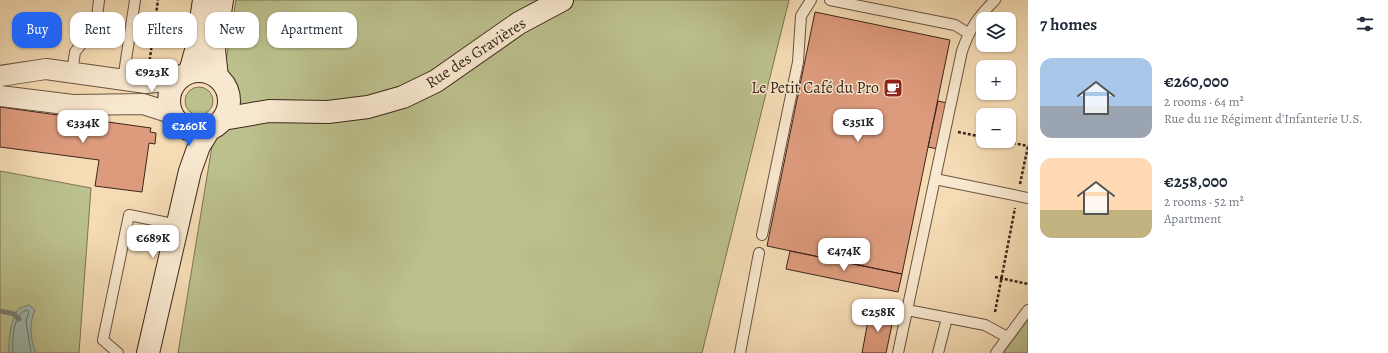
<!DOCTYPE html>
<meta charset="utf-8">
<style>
:root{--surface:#fff;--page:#f6f6f7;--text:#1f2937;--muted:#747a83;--accent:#2563eb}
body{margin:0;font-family:Alegreya,serif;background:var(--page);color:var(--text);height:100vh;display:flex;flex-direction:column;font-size:15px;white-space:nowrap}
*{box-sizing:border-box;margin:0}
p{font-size:13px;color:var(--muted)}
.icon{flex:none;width:22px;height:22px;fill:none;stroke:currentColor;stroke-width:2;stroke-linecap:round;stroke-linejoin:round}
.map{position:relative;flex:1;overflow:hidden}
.details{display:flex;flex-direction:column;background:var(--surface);width:360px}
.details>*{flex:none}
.hud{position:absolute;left:12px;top:12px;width:380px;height:36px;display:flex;gap:8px}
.fabs{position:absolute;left:976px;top:12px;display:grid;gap:8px}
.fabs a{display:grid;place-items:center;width:40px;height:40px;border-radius:8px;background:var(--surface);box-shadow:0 1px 3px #0004;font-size:20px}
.price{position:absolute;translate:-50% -34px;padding:0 9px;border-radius:8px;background:#fff;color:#222;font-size:13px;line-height:26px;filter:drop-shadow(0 1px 2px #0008)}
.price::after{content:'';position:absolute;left:50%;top:24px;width:12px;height:9px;margin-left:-6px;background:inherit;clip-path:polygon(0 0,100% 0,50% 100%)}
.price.selected{background:var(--accent);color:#fff}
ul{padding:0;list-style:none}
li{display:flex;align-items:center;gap:12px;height:100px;padding:0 12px}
li span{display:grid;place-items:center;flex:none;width:112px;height:80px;border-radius:12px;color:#555}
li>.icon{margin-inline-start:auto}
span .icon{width:48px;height:48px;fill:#fffc;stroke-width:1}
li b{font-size:17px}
h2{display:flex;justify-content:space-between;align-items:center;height:48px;padding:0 12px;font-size:17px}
.chip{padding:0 14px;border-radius:12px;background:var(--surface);box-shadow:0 1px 3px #0004;font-size:14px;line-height:36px}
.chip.selected{background:var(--accent);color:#fff}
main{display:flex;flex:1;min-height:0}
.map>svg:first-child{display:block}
.green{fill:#bbc08d;stroke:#7c7354}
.water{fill:#9cbbb0;stroke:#767f74}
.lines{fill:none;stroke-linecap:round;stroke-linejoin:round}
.shore{stroke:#6c7066;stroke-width:1}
.stream{stroke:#767f74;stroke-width:5}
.building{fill:#dd9b7d;stroke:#3c261b}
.service-casing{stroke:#6a5442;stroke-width:12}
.minor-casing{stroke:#6a5442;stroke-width:22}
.secondary-casing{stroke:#3c261b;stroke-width:24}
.path{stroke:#3c261b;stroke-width:2.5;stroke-dasharray:3 2;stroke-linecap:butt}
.service{stroke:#f8e8cf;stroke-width:10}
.minor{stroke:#f8e8cf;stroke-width:20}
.secondary{stroke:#f8e8cf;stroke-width:22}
.labels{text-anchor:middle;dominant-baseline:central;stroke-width:3;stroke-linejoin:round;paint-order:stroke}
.street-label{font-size:16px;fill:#3c261b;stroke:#f8e8cf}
.poi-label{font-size:16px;fill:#3c261b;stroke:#f8e8cf;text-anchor:end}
</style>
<main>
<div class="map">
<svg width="1028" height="353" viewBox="0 0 1028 353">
<rect width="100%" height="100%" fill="#f5dcb5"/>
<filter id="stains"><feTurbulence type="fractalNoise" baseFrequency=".005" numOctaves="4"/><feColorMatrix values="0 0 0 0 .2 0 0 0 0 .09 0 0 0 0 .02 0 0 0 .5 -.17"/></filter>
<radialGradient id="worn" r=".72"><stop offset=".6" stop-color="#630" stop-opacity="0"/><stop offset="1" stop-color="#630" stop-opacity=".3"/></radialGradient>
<path class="green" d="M236 0H789L702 353H178Z
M185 101a14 14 0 1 1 28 0a14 14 0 1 1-28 0Z
M0 171 91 188 79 353H0Z
M1028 319V353H1003Z"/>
<path class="water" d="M29 305 35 310C29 323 30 339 36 353H9C8 343 11 314 20 308 22 307 26 306 29 305Z"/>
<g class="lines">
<path class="shore" d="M13 353C12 340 13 314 27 310L29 312 26 321 31 353"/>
<path class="stream" d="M0 311 14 314 19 319"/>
</g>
<path class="building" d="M815 12 950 40 902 274 767 246Z
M938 101 947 103 938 149 928 147Z
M0 107 151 128 150 132 156 133 155 144 149 143 142 192 95 186 99 160 0 147Z
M790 251 902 274 898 292 786 269Z
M870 310 894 315 886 353H862Z"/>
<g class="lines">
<defs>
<path id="service" d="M830 0 955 25 968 33
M72 73 75 52 96 26 99 0
M123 80 135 0
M935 179 1028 198
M762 235 798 62 801 16 811 0
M907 310 985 325 1007 337
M118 353 103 340 129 215 178 225
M740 353 759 253
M898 353 962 51C970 28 978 17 995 0
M938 353 947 318
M996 353 1028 310"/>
<path id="minor" d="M0 76 46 69 146 83 177 80
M0 96 73 105 143 104 171 113"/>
<path id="secondary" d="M169 101a30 30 0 1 1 60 0a30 30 0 1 1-60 0Z
M190 72 197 47 204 0
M217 77 214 50 222 0
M223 119 269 111 328 112 368 107 403 97 436 81 519 23 562 0
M148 353 190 171 199 146 210 128"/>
</defs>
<use href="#service" class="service-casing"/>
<use href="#minor" class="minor-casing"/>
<use href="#secondary" class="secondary-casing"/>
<path class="path" d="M149 65 158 0
M958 132 983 137
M1003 141 1028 146
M1020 184 1028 146
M995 277 1028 284
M995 312 1015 208"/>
<use href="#service" class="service"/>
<use href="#minor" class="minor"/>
<use href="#secondary" class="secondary"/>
</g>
<defs>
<symbol id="cafe-square" viewBox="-11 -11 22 22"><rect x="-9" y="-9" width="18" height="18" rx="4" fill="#8f2418" stroke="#f8e8cf"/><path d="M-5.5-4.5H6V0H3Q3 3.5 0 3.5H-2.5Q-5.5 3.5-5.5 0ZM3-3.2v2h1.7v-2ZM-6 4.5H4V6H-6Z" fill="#fff"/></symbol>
</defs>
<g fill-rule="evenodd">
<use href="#cafe-square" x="882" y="77" width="22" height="22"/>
</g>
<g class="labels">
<g class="street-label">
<text transform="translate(476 53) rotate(-33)">Rue des Gravières</text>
</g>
<g class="poi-label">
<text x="879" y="88">Le Petit Café du Pro</text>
</g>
</g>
<rect width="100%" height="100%" filter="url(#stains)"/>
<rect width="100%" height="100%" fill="url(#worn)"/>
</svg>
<div class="fabs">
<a><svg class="icon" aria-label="layers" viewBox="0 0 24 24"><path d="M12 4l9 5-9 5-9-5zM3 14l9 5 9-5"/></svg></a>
<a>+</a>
<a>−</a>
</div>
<b class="price" style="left:152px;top:93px">€923K</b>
<b class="price" style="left:858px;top:143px">€351K</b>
<b class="price" style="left:83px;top:144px">€334K</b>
<b class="price selected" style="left:189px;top:147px">€260K</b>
<b class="price" style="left:153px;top:259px">€689K</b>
<b class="price" style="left:844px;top:272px">€474K</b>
<b class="price" style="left:878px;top:333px">€258K</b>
<div class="hud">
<a class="chip selected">Buy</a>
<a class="chip">Rent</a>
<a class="chip">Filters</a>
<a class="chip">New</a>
<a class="chip">Apartment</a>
</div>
</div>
<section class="details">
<h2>7 homes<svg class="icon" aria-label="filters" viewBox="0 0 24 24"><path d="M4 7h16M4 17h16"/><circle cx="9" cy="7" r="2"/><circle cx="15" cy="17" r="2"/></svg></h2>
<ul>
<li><span style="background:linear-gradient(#a9c7e8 60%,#9aa5b1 0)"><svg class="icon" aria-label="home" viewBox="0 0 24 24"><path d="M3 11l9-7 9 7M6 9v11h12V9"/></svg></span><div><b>€260,000</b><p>2 rooms · 64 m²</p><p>Rue du 11e Régiment d'Infanterie U.S.</p></div></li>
<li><span style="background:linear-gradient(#ffd9b3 65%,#c2b280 0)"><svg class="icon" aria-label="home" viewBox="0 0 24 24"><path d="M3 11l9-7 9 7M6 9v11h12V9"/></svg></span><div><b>€258,000</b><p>2 rooms · 52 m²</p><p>Apartment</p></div></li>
</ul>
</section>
</main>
